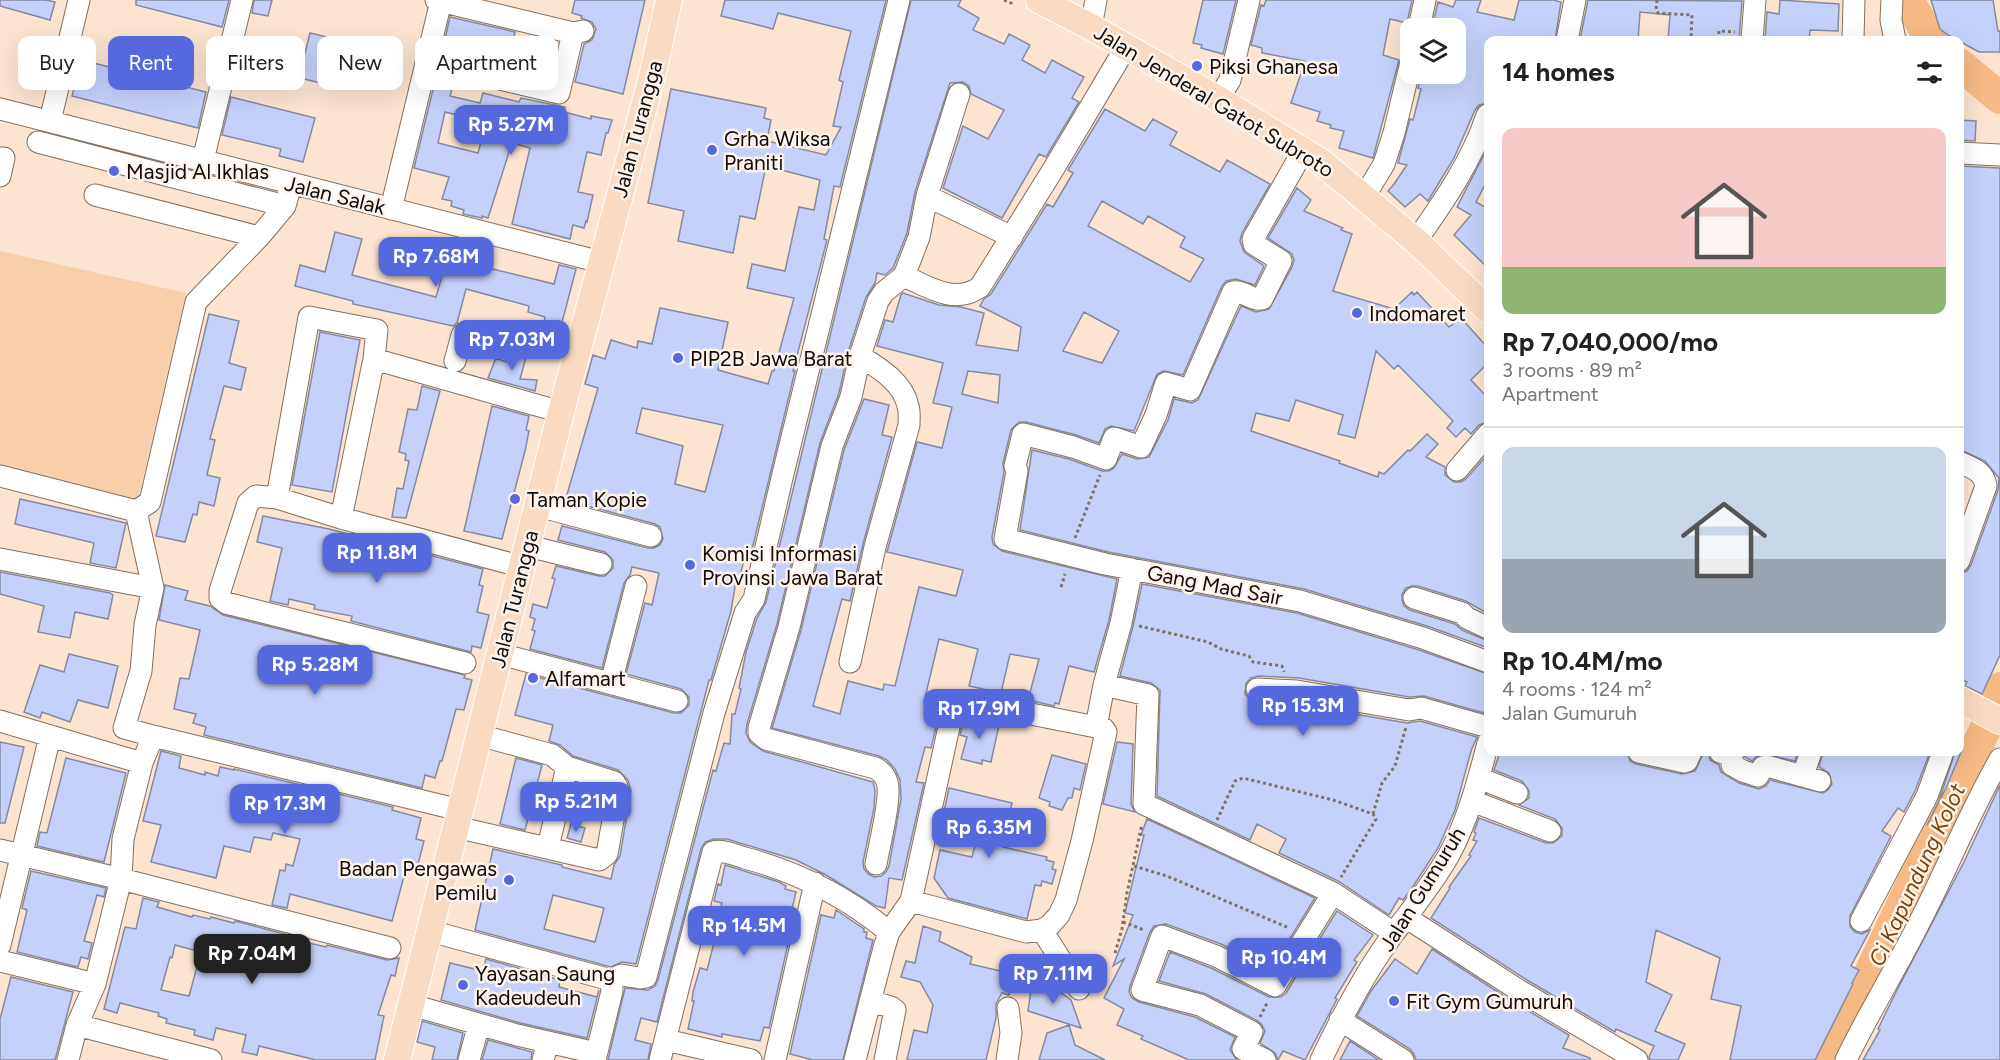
<!DOCTYPE html>
<meta charset="utf-8">
<style>
:root{--surface:#fff;--page:#f2f2f2;--text:#222;--muted:#767676;--line:#e0e0e0;--accent:#5569df}
body{margin:0;font-family:Figtree,sans-serif;background:var(--page);color:var(--text);height:100vh;display:flex;flex-direction:column;font-size:22px;white-space:nowrap}
*{box-sizing:border-box;margin:0}
p{font-size:20px;color:var(--muted)}
.icon{flex:none;width:33px;height:33px;fill:none;stroke:currentColor;stroke-width:2;stroke-linecap:round;stroke-linejoin:round}
.map{position:relative;flex:1;overflow:hidden}
.panel{position:absolute;left:1484px;top:36px;width:480px;height:720px;display:flex;flex-direction:column;background:var(--surface);border-radius:12px;box-shadow:0 6px 24px #0002}
.panel>*{flex:none}
.banner{position:absolute;left:18px;top:36px;width:570px;height:54px;display:flex;gap:12px}
.buttons{position:absolute;left:1400px;top:18px;display:grid;gap:12px}
.buttons a{display:grid;place-items:center;width:66px;height:66px;border-radius:12px;background:var(--surface);box-shadow:0 6px 24px #0002;font-size:30px}
.price{position:absolute;translate:-50% -51px;padding:0 14px;border-radius:12px;background:var(--accent);color:#fff;font-size:20px;line-height:39px;filter:drop-shadow(0 2px 3px #0008)}
.price::after{content:'';position:absolute;left:50%;top:36px;width:18px;height:14px;margin-left:-9px;background:inherit;clip-path:polygon(0 0,100% 0,50% 100%)}
.price.selected{background:#222;color:#fff}
ul{padding:0;list-style:none}
li{display:grid;align-content:center;gap:12px;height:318px;padding:0 18px}
li+li{border-top:2px solid var(--line)}
li span{display:grid;place-items:center;height:186px;border-radius:12px;color:#555}
li>.icon{margin-inline-start:auto}
span .icon{width:108px;height:108px;fill:#fffc;stroke-width:1}
li b{font-size:26px}
h2{display:flex;justify-content:space-between;align-items:center;height:72px;padding:0 18px;font-size:26px}
.pill{padding:0 21px;border-radius:12px;background:var(--surface);box-shadow:0 6px 24px #0002;font-size:21px;line-height:54px}
.pill.selected{background:var(--accent);color:#fff}
.map>svg:first-child{display:block}
.green{fill:#f8ceab}
.lines{fill:none;stroke-linecap:round;stroke-linejoin:round}
.river{stroke:#f6b984;stroke-width:32}
.building{fill:#c5d1fb;stroke:#838aa2;stroke-width:1.5;fill-rule:evenodd}
.minor-casing{stroke:#846f5d;stroke-width:23}
.major-casing{stroke:#fff;stroke-width:28}
.path{stroke:#817165;stroke-width:3;stroke-dasharray:3 3;stroke-linecap:butt}
.minor{stroke:#fff;stroke-width:21}
.major{stroke:#fadac0;stroke-width:26}
.poi-dot{fill:#5569df;stroke:#fef4ed;stroke-width:2}
.labels{text-anchor:middle;dominant-baseline:central;stroke-width:5;stroke-linejoin:round;paint-order:stroke}
.poi-label{font-size:21px;fill:#120a05;stroke:#fef4ed;text-anchor:start}
.street-label{font-size:21px;fill:#120a05;stroke:#fef4ed}
.water-label{font-size:22px;font-style:italic;fill:#7a4300;stroke:#fef4ed}
</style>
<div class="map">
<svg width="2000" height="1060" viewBox="0 0 2000 1060">
<rect width="100%" height="100%" fill="#fce4d1"/>
<path class="green" d="M0 251 186 293 136 508 0 477Z"/>
<g class="lines">
<path class="river" d="M1908 0 1931 40
M1959 64 2000 98
M1829 1060 1974 753 1989 721 2000 688"/>
</g>
<path class="building" d="M0 0H46L55 2 50 20 0 6Z
M136 0H229L222 27 136 5Z
M254 0H272L268 16 252 13Z
M575 0H645L623 94 575 82 584 44 592 40 596 29 592 22 581 18 582 16 572 13Z
M725 0H886L840 187 834 186 824 239 827 240 793 371H795L749 562 744 561 738 581H736L731 611 711 680H709L636 964 622 962 611 967 475 930 493 849 562 865V867L611 879 614 865 620 856 631 791 628 780 618 770 573 756 560 745 549 741 553 725 515 715 526 674 674 713H681L689 705V697L681 689 626 674 645 603 652 605 659 573 632 567 630 575 624 583 602 668 530 649 535 631 532 630 535 619 530 617 533 604 547 608 555 579 552 578 556 566 599 576H605L613 568V560L605 552 558 540 562 526 648 548H654L660 545 663 539 660 527 655 524 569 501V499L566 498 598 388 585 384 593 355 605 359 611 340 637 348 638 341 652 344 660 308 728 322 718 370 768 384 772 371H774L794 298 747 288 752 264 785 271 799 207 814 210 820 180 766 166 755 219 740 216 733 253 678 241 684 211 648 203 671 89 766 108 764 118 771 120 767 141 826 155 841 127 833 126 843 82 839 80 851 31 778 13 773 29 758 25 721 16ZM642 408 723 425 705 492 675 484 683 446 636 433ZM553 895 604 908 595 942 544 929Z
M911 0H961L958 6 979 18 973 30 1004 44 1009 34 1030 45 1022 60 1045 73 1052 60 1084 77 1072 98 1079 102 1046 157 1039 154 1002 218 943 188 963 126 988 139 1004 110 971 94 969 86 963 82 950 83 915 192 907 233 893 268 885 275 877 273 875 283 866 297 848 352 839 393 820 443 777 624 747 724 746 733 750 742 763 751 873 782 875 790 874 808 863 862 864 869 868 874 874 877 881 876 886 872 889 866 901 799 900 780 895 769 887 760 879 756 772 728 801 630 844 450 864 399 889 405 882 435 892 437 863 544 850 601 842 599 813 706 840 714 848 681 883 690 884 684 895 686 919 587 956 596 963 570 887 552 917 442 942 448 952 407 933 403 943 363 877 346 885 320 893 322 901 295 903 293 939 305 961 307 984 313 976 345 1018 351 1021 327 980 306 984 299 991 294 1047 204 1053 207 1073 173 1068 170 1105 109 1145 131 1153 119 1177 132 1170 145 1220 172 1227 160 1270 184 1242 233 1240 241 1244 252 1264 266 1255 285 1236 279 1226 281 1222 286 1183 375 1164 371 1157 374 1134 431 1111 426 1105 429 1099 443 1076 435 1026 422H1019L1011 430 1003 463 1004 472 992 537 993 544 1002 551 1117 579 1109 620 1094 672 1069 666 1059 704 1055 703 1054 706 1033 701 1028 700 1039 659 1010 654 1001 693 969 686 978 649 939 639 924 702 941 707 931 748 925 747 916 782 924 783 902 880 889 878 885 908 876 906 826 875 796 860 727 839H714L705 842 701 849 657 1022 641 1018 635 1040 651 1044 648 1060H608L625 988 648 990 655 986 658 980 713 770 716 771 724 743 730 744 732 714H735L741 689 739 688 746 652 757 618 766 602ZM1102 201 1143 224 1148 216 1185 237 1180 247 1204 259 1190 282 1088 226ZM1084 312 1119 331 1102 363 1063 351ZM968 371 1000 375 998 403 962 394Z
M1203 0H1236L1223 54 1201 48 1202 45 1193 43Z
M1266 0H1412L1407 23 1390 19 1383 55 1399 60 1373 158 1339 148 1344 131 1330 128 1331 125 1317 121 1320 112 1291 103 1305 61 1262 53V48L1251 45 1261 5 1264 6Z
M1456 0H1481L1477 12 1514 20 1519 0H1553L1561 2 1555 40H1488V103L1479 105 1475 110 1454 158 1428 201 1420 194 1405 207 1388 191 1394 184 1407 165 1398 163 1410 119 1413 120 1421 89 1418 88 1421 74H1455V28H1432L1438 2 1453 7Z
M1588 0 1742 1 1739 40H1668L1670 15 1640 12 1638 40 1616 39V40H1580Z
M1780 0 1839 4 1838 31 1810 30 1809 40H1765L1767 12 1779 14Z
M1931 0H1993L1998 31H2000V52H1979L1948 35 1940 29Z
M450 17 515 32 507 68 442 52Z
M310 33 340 40 329 85 296 77 299 64 302 65Z
M82 60 206 92 198 128 72 96Z
M436 77 454 81 450 96 480 103 483 93 519 102 521 98 565 107 564 112 591 119V116L612 120 608 133H606L601 155 587 152 578 192 593 195 587 222 586 221 584 228 573 225 570 239 512 224 530 148 512 143 488 218 482 216V218L463 214 464 210 451 206 452 201 442 199 449 177 414 168ZM445 112 486 122 478 153 438 143Z
M231 97 315 118 303 162 279 156 281 149 222 135Z
M1959 120 1976 121 1975 141 1959 140Z
M1488 147V179L1476 202 1488 209V268L1454 235 1471 215 1457 207Z
M1959 166 2000 168V655L1982 694 1965 686 1967 682 1959 679V579L1961 573 1967 571 1971 565 1998 490 1999 478 1985 461 1959 449Z
M1297 188 1311 200 1304 211 1343 228 1341 230 1352 234 1333 291 1394 309 1412 292 1414 295 1417 292 1449 327 1461 318 1488 348V363L1471 380 1488 398V422L1479 425 1471 434 1465 428 1456 437 1447 428 1453 421 1398 365 1394 369 1376 351 1355 438 1338 434 1343 415 1296 400 1289 421 1256 413 1251 431 1340 461 1339 463 1378 477 1379 472 1384 474 1408 450 1410 451 1427 434 1438 444 1426 457 1445 467V475L1454 482H1461L1466 479 1488 454V614L1466 601 1418 586H1412L1406 588 1402 594V600L1404 606 1410 610 1455 624 1462 630 1488 641V648L1427 626 1304 589 1108 552 1020 530 1032 450 1069 459 1102 471H1109L1114 468 1122 454 1137 459 1149 457 1168 420 1174 399 1192 403 1198 400 1241 306 1256 312 1269 309 1292 267 1294 260 1292 254 1268 238Z
M335 232 362 239 352 275 436 297 447 258 554 284 559 265 576 269 561 326 544 322 545 317 528 312 529 306 466 289 457 323 453 326 353 304V301L295 286 300 265 325 272Z
M209 314 239 321 229 363 246 368 241 390 224 386 210 439 215 440 207 475 220 478 214 506 199 502 197 515 193 514 185 542 156 536Z
M320 332 360 340 332 492 292 485Z
M506 353 527 354 520 379 537 380 535 391 488 378 496 358 506 362Z
M422 386 440 391 406 518 392 517 397 488 403 489 409 461 405 460 406 454 399 452 408 409 417 410Z
M492 406 529 416 526 430 529 431 525 451 502 539 464 531Z
M20 499 126 523 116 568 90 563 94 543 15 524Z
M263 516 329 529 483 569 479 585 483 586 477 612 489 615 481 648 472 646 471 652 351 621 352 616 314 609 315 605 289 599 288 605 270 601 282 548 257 542Z
M0 572 110 593 113 595 108 619 75 612 70 638 38 632 44 606 0 594Z
M1142 584 1297 613 1419 650 1488 674 1485 693 1488 695 1484 713 1424 696 1409 697 1299 678 1258 676 1251 678 1246 683 1245 694 1250 699 1256 702 1296 704 1407 723 1420 721 1477 737 1471 751 1455 810 1438 848 1412 888 1403 900 1399 898 1389 915 1338 881 1279 853 1286 839 1257 824 1250 840 1157 796 1160 690 1151 683 1120 676 1133 626Z
M165 585 188 591 185 600 210 606 223 615 465 675 464 678 472 680 464 710 456 709 442 761H440L435 778 425 775 422 788 204 735 206 727 193 723 196 714 174 709 180 678 189 679 200 630 159 620Z
M69 654 118 666 108 708 78 700 70 722 42 712 40 718 24 712 40 665 64 672Z
M972 716 999 725 991 762 982 760V764L961 759 967 737 960 735 963 722 970 724Z
M0 742 24 747 5 823H0Z
M1117 742 1133 744 1131 804 1135 812 1103 804Z
M161 751 181 756 179 768 205 775V772L218 776 220 767 234 770V769L393 807 392 810 421 818 416 839 424 841 417 868 407 865 392 921 290 894 287 908 272 905 280 870 285 871 286 864 293 866 300 839 273 833 271 840 254 837 250 852 224 846 216 878 151 862 161 825 143 821Z
M1500 752H1627L1630 761 1636 764 1682 774 1695 771 1704 752H1708L1710 760 1719 765 1721 772 1739 783 1759 789 1766 786 1770 780 1823 793 1828 790 1832 784 1829 773 1819 767 1823 752H1930L1915 791 1904 812 1898 808 1882 831 1891 836 1850 916V927L1855 932 1862 934 1870 930 1851 966 1859 970 1852 983 1853 984 1815 1060H1730L1741 1006 1711 999 1720 958 1656 930 1646 982 1672 995 1655 1031 1685 1044 1678 1060H1650L1649 1057 1654 1046 1616 1029 1615 1032 1527 980 1431 918 1450 888 1449 887 1471 856 1469 855 1477 841 1473 840 1476 833 1474 832 1479 818 1546 843H1553L1562 836V828L1555 819 1519 805 1529 798V791L1522 781 1494 770Z
M1743 752H1798L1795 761 1764 754 1756 757 1752 761 1745 757Z
M1955 752H1961L1946 788 1927 825 1939 801Z
M1052 755 1086 764 1080 790 1074 788 1072 798H1068L1062 810 1049 806 1050 802 1039 798Z
M66 758 126 773 104 862 37 846 40 832 47 833Z
M516 758 542 765 525 830 500 824Z
M2000 785V1060H1863L1880 1030 1878 1029 1895 994 1964 862Z
M949 788 1012 803 1003 847 1047 857 1046 860 1054 862 1052 869 1056 870 1052 884 1042 881 1041 886 1035 885 1027 919 948 898 934 878 940 850 972 857 979 830 942 821Z
M1147 819 1315 898 1279 956 1257 942 1249 958 1221 944 1166 924 1154 926 1150 932 1130 986 1129 992 1132 998 1139 1002 1195 1017 1235 1037 1230 1050 1237 1060H1189L1141 1039 1143 1036 1117 1025 1124 1009 1104 998 1124 959 1113 966 1133 915 1125 913 1144 835H1141Z
M571 824 585 828 581 842 567 838Z
M725 865 779 882 786 886 785 889 796 892 786 934 790 935 769 1028 764 1027 760 1041 722 1034V1037L688 1029 694 1001H692L693 992 700 968 707 970 714 943H711L722 903 714 901 718 884 721 885Z
M31 871 106 888 104 897 97 895 84 941 92 943 88 959 81 957 78 967 17 952 27 910 22 908Z
M143 898 159 902 157 907 192 917 193 915 210 919 211 917 234 923 235 921 288 935 287 938 326 947 327 945 387 960 399 958 395 976 391 975 378 1015 384 1016 375 1060H316L259 1046 257 1055 242 1052 246 1035 216 1028 213 1040 194 1035 195 1030 166 1023 167 1019 158 1016 159 1013 120 1003 117 1013 104 1009 125 927 136 929ZM175 945 201 952 189 996 161 990 170 957 172 958Z
M836 910 864 929V932H867L866 938 873 940 843 1060H813L790 1054 821 915 834 918Z
M1337 911 1373 935 1354 960 1357 962 1335 998 1337 999 1305 1060 1283 1051 1278 1060 1275 1053 1260 1043 1265 1031 1262 1025 1258 1021 1206 994 1159 981 1170 952 1211 968 1269 997H1281L1286 993Z
M923 926 941 932 939 941 972 957 970 964 1014 974 1009 995 1002 993 996 1004V1018L986 1060H907L914 1030 927 1033 933 1005 920 982 901 977 906 961 915 963Z
M1432 949 1513 1002 1569 1035 1563 1048 1590 1058V1060H1416L1414 1054 1410 1049 1357 1016 1371 991 1395 959 1417 974Z
M486 959 560 980 559 987 597 997 599 990 587 1038 520 1023 441 1000 450 963 483 971Z
M11 977 73 992 55 1060H0V1019Z
M1043 980 1071 1000 1081 1028 1028 1011 1031 990 1038 992Z
M422 1021 463 1033 457 1060H432L435 1047 417 1042Z
M1069 1025 1075 1045 1105 1060H1039L1047 1033Z
M488 1040 532 1052 531 1060H482Z
M1350 1041 1379 1060H1340Z"/>
<g class="lines">
<defs>
<path id="minor" d="M436 0 573 33 583 31
M1892 0 1891 20 1895 40
M1091 27 1096 0
M1419 28 1425 0
M1567 40 1575 0
M1752 40 1755 0
M1853 40 1854 0
M427 62 559 93 573 33
M1218 99 1230 80 1249 0
M0 109 601 262
M50 121 79 0
M38 142 285 206
M1303 151 1253 239 1254 244 1281 261 1262 299C1252 301 1243 290 1233 292L1190 390 1166 383 1156 415 1141 447 1114 438 1106 459 1073 447 1023 434 1015 466 1017 471 1005 539 1105 564 1300 601 1423 638 1488 662
M1959 153 2000 155
M0 158H4L0 176
M203 160 242 0
M95 195 259 237
M927 196 1012 237
M1364 197 1384 164 1394 133 1410 66
M391 209 441 1
M1416 241C1444 201 1472 161 1487 115
M904 276C928 287 955 305 980 287L1054 168 1126 47
M374 359 561 412
M455 361 462 335 579 346
M1959 462C1972 468 1984 471 1986 486L1959 561
M1457 470 1488 434
M0 476 136 511 150 502 196 302 259 237 285 206 291 184
M277 498 309 317 377 330 374 359 341 518
M538 506 651 536
M136 511 153 588 145 625 141 671 124 728 153 736
M528 546 601 564
M0 559 153 588
M1132 569 1121 623 1104 685 1148 695 1144 804 1333 893 1394 933
M1414 598 1462 613 1467 618 1488 628
M500 654 677 701
M850 662 875 547 909 425C909 419 910 412 908 406 903 382 879 368 860 356
M465 663 226 603 220 598V591L248 503 256 496 277 498 341 518 523 567
M611 683 636 586
M1257 689 1297 691 1409 710 1421 708 1488 727
M971 702 1096 727 1104 729 1106 732 1082 841 1066 900 1059 915 1050 925 1042 930 1026 932 911 901 952 713C957 704 961 703 971 702Z
M0 721 142 763
M1096 727 1104 685
M479 735 552 755 567 767 548 847
M1639 752 1684 762 1687 761 1691 752
M1720 752 1732 756V765L1743 771 1758 776 1763 767 1767 766 1820 781
M1803 775 1811 752
M1479 778 1517 793
M1472 801 1550 831
M456 827 599 860 607 854 618 792 617 787 614 782 567 767
M0 850 121 879 390 948
M876 864C879 846 892 796 887 782 885 775 881 771 875 768L766 739 759 733V728L789 627 832 446 851 397 860 356 878 301 884 292 904 276 919 237 927 196 959 94
M1407 918 1520 991 1637 1060
M1861 921 1927 796 1943 752
M1042 930 1079 989
M430 931 611 980 612 991 595 1060
M0 945 50 736
M0 961 95 984
M612 981 621 975 640 978 646 977 714 713 745 613 754 599 782 478 899 0
M870 1001 891 1007 895 1010 885 1060
M412 1005 517 1035 596 1053
M1340 1020 1403 1060
M77 1025 211 1060
M666 1040 751 1060
M68 1060 77 1025 95 984 121 879 123 839 142 763 153 736 460 810
M469 1060 479 1024
M543 1060 548 1042
M660 1060 713 852C722 849 735 855 745 858 797 872 847 897 889 932
M775 1060 815 883
M855 1060 884 948 889 932 911 901
M1007 1060 1011 1033 1008 1008
M1265 1060 1243 1049 1252 1032 1200 1005 1142 990 1162 936 1216 956 1275 986 1333 893
M1321 1060C1342 1016 1365 972 1394 933 1413 908 1433 883 1449 855 1468 820 1478 781 1488 743
M1846 1060C1867 1016 1893 974 1915 931 1945 874 1968 815 2000 759"/>
<path id="major" d="M1039 0 1091 27 1218 99 1320 161 1416 241 1488 310
M1959 699 2000 721
M397 1060 561 412 652 77 669 0"/>
</defs>
<use href="#minor" class="minor-casing"/>
<use href="#major" class="major-casing"/>
<path class="path" d="M1004 0 1011 3 1012 0
M1657 0 1656 10 1658 13 1692 15 1691 40
M1718 40 1719 31 1735 32
M1075 538 1100 475
M1061 587 1065 574
M1139 626 1208 642 1221 649 1249 656 1253 662 1282 666 1284 672
M1373 814 1382 783 1395 766 1406 727
M1217 820 1235 781 1243 778 1333 800 1373 814 1376 819 1341 877
M1134 866 1167 876 1289 928
M1123 922 1144 930
M1115 953 1122 929 1127 893 1142 824
M1260 1017 1268 1001"/>
<use href="#minor" class="minor"/>
<use href="#major" class="major"/>
</g>
<g class="poi-dot">
<circle cx="1197" cy="66" r="6"/>
<circle cx="712" cy="150" r="6"/>
<circle cx="114" cy="171" r="6"/>
<circle cx="1357" cy="313" r="6"/>
<circle cx="678" cy="358" r="6"/>
<circle cx="515" cy="499" r="6"/>
<circle cx="690" cy="565" r="6"/>
<circle cx="533" cy="678" r="6"/>
<circle cx="509" cy="880" r="6"/>
<circle cx="463" cy="985" r="6"/>
<circle cx="1394" cy="1001" r="6"/>
</g>
<g class="labels">
<g class="poi-label">
<text x="1209" y="66">Piksi Ghanesa</text>
<text x="724" y="138">Grha Wiksa<tspan x="724" dy="24">Praniti</tspan></text>
<text x="126" y="171">Masjid Al Ikhlas</text>
<text x="1369" y="313">Indomaret</text>
<text x="690" y="358">PIP2B Jawa Barat</text>
<text x="527" y="499">Taman Kopie</text>
<text x="702" y="553">Komisi Informasi<tspan x="702" dy="24">Provinsi Jawa Barat</tspan></text>
<text x="545" y="678">Alfamart</text>
<text x="497" y="868" text-anchor="end">Badan Pengawas<tspan x="497" dy="24">Pemilu</tspan></text>
<text x="475" y="973">Yayasan Saung<tspan x="475" dy="24">Kadeudeuh</tspan></text>
<text x="1406" y="1001">Fit Gym Gumuruh</text>
</g>
<g class="street-label">
<text transform="translate(1214 101) rotate(31)">Jalan Jenderal Gatot Subroto</text>
<text transform="translate(637 129) rotate(-75)">Jalan Turangga</text>
<text transform="translate(335 195) rotate(14)">Jalan Salak</text>
<text transform="translate(1215 585) rotate(11)">Gang Mad Sair</text>
<text transform="translate(514 599) rotate(-76)">Jalan Turangga</text>
<text transform="translate(1422 889) rotate(-58)">Jalan Gumuruh</text>
</g>
<g class="water-label">
<text transform="translate(1917 875) rotate(-65)">Ci Kapundung Kolot</text>
</g>
</g>
</svg>
<div class="buttons">
<a><svg class="icon" aria-label="layers" viewBox="0 0 24 24"><path d="M12 4l9 5-9 5-9-5zM3 14l9 5 9-5"/></svg></a>
</div>
<b class="price" style="left:511px;top:156px">Rp 5.27M</b>
<b class="price" style="left:436px;top:288px">Rp 7.68M</b>
<b class="price" style="left:512px;top:371px">Rp 7.03M</b>
<b class="price" style="left:377px;top:584px">Rp 11.8M</b>
<b class="price" style="left:315px;top:696px">Rp 5.28M</b>
<b class="price" style="left:1303px;top:737px">Rp 15.3M</b>
<b class="price" style="left:979px;top:740px">Rp 17.9M</b>
<b class="price" style="left:576px;top:833px">Rp 5.21M</b>
<b class="price" style="left:285px;top:835px">Rp 17.3M</b>
<b class="price" style="left:989px;top:859px">Rp 6.35M</b>
<b class="price" style="left:744px;top:957px">Rp 14.5M</b>
<b class="price selected" style="left:252px;top:985px">Rp 7.04M</b>
<b class="price" style="left:1284px;top:989px">Rp 10.4M</b>
<b class="price" style="left:1053px;top:1005px">Rp 7.11M</b>
<div class="banner">
<a class="pill">Buy</a>
<a class="pill selected">Rent</a>
<a class="pill">Filters</a>
<a class="pill">New</a>
<a class="pill">Apartment</a>
</div>
<section class="panel">
<h2>14 homes<svg class="icon" aria-label="filters" viewBox="0 0 24 24"><path d="M4 7h16M4 17h16"/><circle cx="9" cy="7" r="2"/><circle cx="15" cy="17" r="2"/></svg></h2>
<ul>
<li><span style="background:linear-gradient(#f6c9c9 75%,#8fb573 0)"><svg class="icon" aria-label="home" viewBox="0 0 24 24"><path d="M3 11l9-7 9 7M6 9v11h12V9"/></svg></span><div><b>Rp 7,040,000/mo</b><p>3 rooms · 89 m²</p><p>Apartment</p></div></li>
<li><span style="background:linear-gradient(#c9d6e8 60%,#9aa5b1 0)"><svg class="icon" aria-label="home" viewBox="0 0 24 24"><path d="M3 11l9-7 9 7M6 9v11h12V9"/></svg></span><div><b>Rp 10.4M/mo</b><p>4 rooms · 124 m²</p><p>Jalan Gumuruh</p></div></li>
</ul>
</section>
</div>
